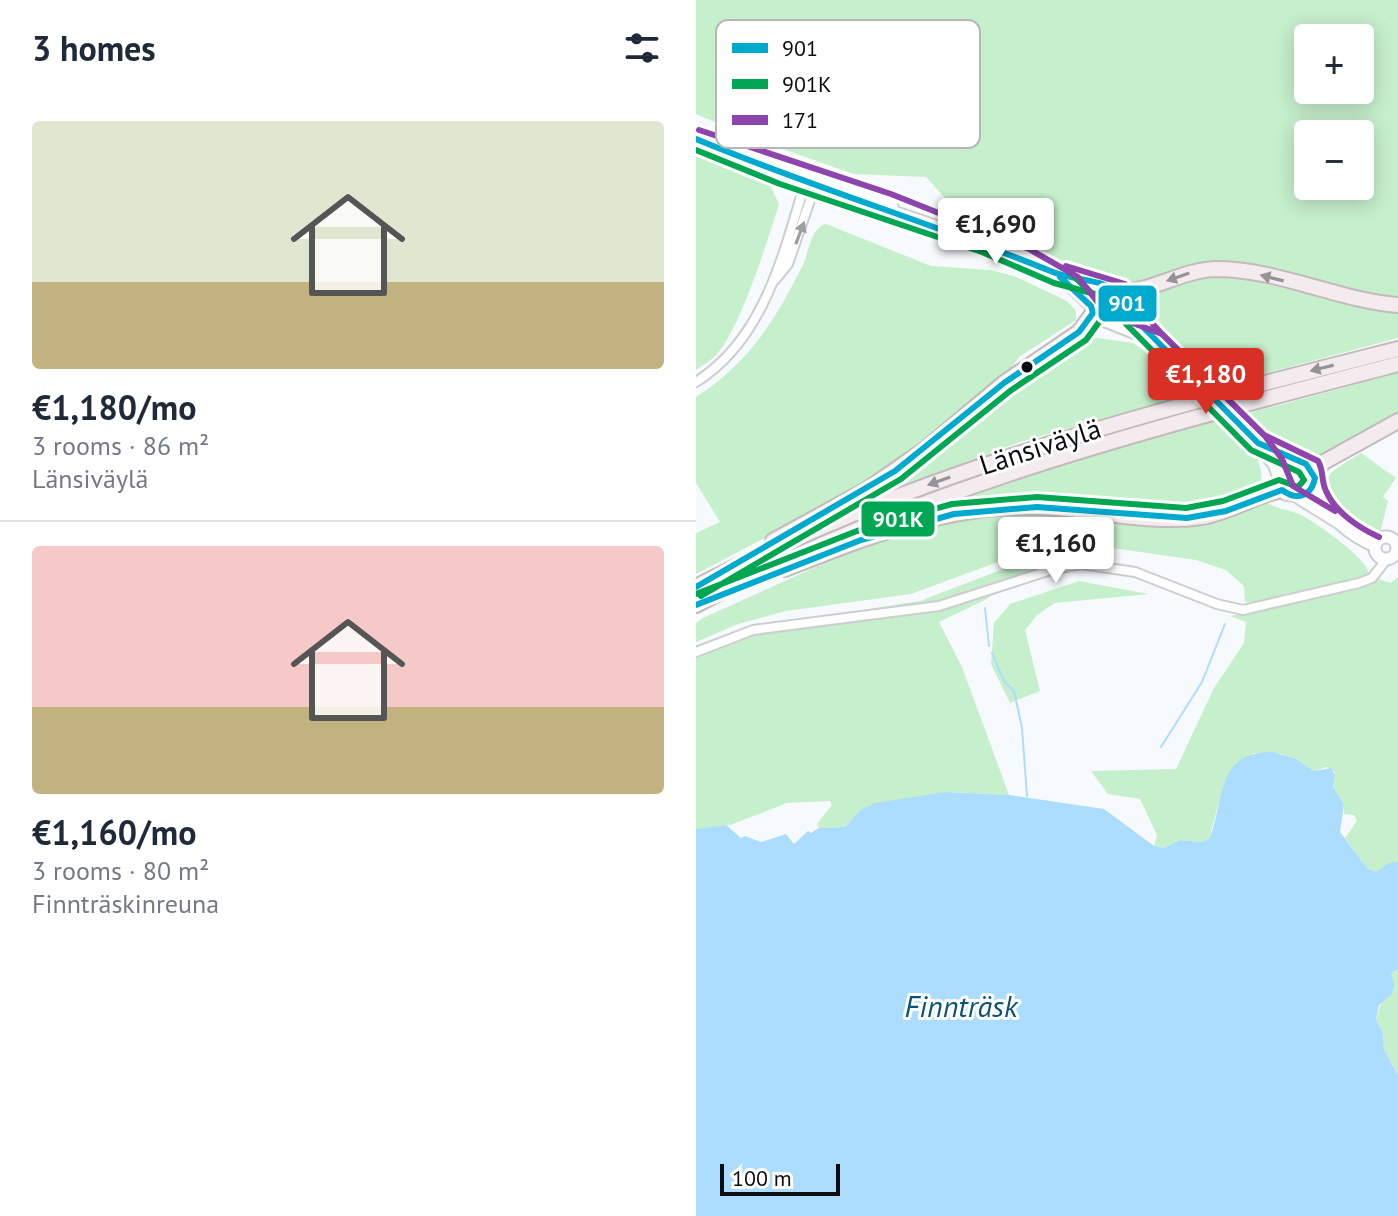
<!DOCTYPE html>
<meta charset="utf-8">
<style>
:root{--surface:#fff;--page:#f2f2f3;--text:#1f2937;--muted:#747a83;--line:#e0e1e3;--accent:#d93025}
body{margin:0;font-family:"PT Sans",sans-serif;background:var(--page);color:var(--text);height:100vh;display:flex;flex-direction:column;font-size:30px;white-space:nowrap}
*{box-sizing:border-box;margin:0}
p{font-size:26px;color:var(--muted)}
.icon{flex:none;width:44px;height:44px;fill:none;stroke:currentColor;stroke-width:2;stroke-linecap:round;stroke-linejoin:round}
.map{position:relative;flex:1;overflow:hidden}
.side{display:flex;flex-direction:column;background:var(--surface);width:696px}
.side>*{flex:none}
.tools{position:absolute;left:598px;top:24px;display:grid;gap:16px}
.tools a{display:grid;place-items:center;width:80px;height:80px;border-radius:8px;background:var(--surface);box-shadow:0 4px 20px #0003;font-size:40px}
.scale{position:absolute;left:24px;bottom:20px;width:120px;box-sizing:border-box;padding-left:8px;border:4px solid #0b0d0f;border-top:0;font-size:22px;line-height:28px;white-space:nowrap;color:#0b0d0f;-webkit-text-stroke:6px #fff;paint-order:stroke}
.price{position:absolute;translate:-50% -68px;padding:0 18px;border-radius:8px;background:#fff;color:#222;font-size:26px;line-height:52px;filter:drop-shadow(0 2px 4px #0008)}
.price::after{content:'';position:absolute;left:50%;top:48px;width:24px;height:18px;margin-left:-12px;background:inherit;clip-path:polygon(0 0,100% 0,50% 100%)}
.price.current{background:var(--accent);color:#fff}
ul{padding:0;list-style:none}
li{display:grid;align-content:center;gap:16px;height:424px;padding:0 32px}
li+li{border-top:2px solid var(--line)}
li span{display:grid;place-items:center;height:248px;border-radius:8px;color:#555}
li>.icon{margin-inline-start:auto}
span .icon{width:144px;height:144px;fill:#fffc;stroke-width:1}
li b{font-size:34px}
h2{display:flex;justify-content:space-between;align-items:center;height:96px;padding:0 32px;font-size:34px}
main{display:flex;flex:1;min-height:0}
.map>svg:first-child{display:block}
.green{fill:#c6efcc;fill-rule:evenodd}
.water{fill:#adddfe}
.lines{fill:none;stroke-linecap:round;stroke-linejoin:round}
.stream{stroke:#adddfe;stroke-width:2}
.street-casing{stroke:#ccced0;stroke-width:12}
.secondary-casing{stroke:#ccced0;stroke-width:15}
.highway-casing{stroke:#c3babe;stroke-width:18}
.street{stroke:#fefeff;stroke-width:8}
.secondary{stroke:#fefeff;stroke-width:11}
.highway{stroke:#f4ebee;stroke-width:14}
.secondary-bridge-casing{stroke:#ccced0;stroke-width:15;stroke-linecap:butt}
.secondary-bridge{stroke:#fefeff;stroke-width:11}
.bus-1-casing{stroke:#fff;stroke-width:12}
.bus-2-casing{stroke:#fff;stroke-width:12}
.bus-3-casing{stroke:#fff;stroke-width:12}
.bus-1{stroke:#00a9ce;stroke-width:6}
.bus-2{stroke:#00a651;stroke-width:6}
.bus-3{stroke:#8e44ad;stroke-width:6}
.oneway{fill:#9d9e9f}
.oneway2{fill:#979295}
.bus-dot{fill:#0b0d0f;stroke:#fff;stroke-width:3}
.labels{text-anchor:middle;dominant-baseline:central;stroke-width:6;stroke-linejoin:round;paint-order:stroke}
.street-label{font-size:28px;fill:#0b0d0f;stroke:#fff}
.water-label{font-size:30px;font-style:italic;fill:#0b5277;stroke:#fff}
.key{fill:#fff;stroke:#b6b6b7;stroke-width:2}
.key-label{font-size:22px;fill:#0b0d0f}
.line-badge{stroke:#fff;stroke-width:3}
.badge-label{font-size:22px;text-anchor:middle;font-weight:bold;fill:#fff}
</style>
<main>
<section class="side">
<h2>3 homes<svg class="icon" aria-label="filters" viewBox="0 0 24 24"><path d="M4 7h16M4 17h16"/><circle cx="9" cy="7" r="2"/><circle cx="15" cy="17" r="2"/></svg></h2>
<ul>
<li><span style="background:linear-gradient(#dfe7d0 65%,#c2b280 0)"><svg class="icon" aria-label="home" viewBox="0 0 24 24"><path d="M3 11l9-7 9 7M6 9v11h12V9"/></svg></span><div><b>€1,180/mo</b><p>3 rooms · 86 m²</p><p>Länsiväylä</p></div></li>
<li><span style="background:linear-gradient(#f6c9c9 65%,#c2b280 0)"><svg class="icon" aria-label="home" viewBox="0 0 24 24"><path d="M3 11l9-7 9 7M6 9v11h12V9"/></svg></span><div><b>€1,160/mo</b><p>3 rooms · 80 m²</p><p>Finnträskinreuna</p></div></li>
</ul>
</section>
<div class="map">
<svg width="702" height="1216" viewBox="0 0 702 1216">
<rect width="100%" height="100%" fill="#f7fafd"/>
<path class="green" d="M0 0H702V297L647 290 529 263 497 265 428 288 395 278 327 244 318 245 246 221 248 197 230 177 158 174 64 141 0 114ZM612 38H664V90H612ZM612 134H664V186H612Z
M0 148 73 183 83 204C72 239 44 330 20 355 15 361 6 365 0 370Z
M130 224 235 266 294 270 318 276 371 301 380 311V320L323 357 316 367 241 434 160 490 0 574V533L24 522 0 483V397C53 363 79 320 107 265 113 252 115 227 130 224Z
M532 275 652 303 702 311V338L515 388 438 313 435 304C465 283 496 278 532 275Z
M388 336 437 343 465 362 498 393 324 442 154 506 220 465 324 377Z
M702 373V414L621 457C589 454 570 436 546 415Z
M524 418C547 441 571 454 564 489 510 530 441 507 380 505 326 503 269 513 215 517L351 467Z
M665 453 700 478 687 497 692 501 684 533 677 536C659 529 623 504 630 481 634 469 655 460 665 453Z
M568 501C581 510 595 509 609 517 624 526 672 559 673 574L629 588 552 603 549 601 548 586 530 570 500 560 361 540 215 594 90 611 42 624 0 642V623L7 618 133 561 183 541 255 522 330 514H367L466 525Z
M371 551 387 552C353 556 332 574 304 591 285 603 263 612 243 622L266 667 313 795 250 792 164 810 149 827 123 828 121 824 136 805 134 801 91 803 34 825 0 829V653L65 626 224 601 333 559Z
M702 577V958L680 872 671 868 649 838 661 821 658 815 648 814V804L637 787 639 772 631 767 618 771 586 754 557 753 528 783 513 839 505 842 484 840 468 848 458 846 461 835 444 799 412 794 395 771 480 769 518 688 548 643 550 622 534 616 652 591 682 579 695 583Z
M383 581 453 594 359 603 341 615 329 630 344 691 314 703 295 664 298 623 314 604Z
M702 969V1076L688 1049 687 1033 680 1019 695 973Z"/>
<path class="water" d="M577 752 600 759 618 771 635 768 639 775 637 787 648 804 644 832 671 868 680 872 693 863 702 862V969L695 973 698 985 696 994 683 1005 680 1019 687 1033 688 1049 702 1076V1216H0V829L30 825 45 838 49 836 65 842 90 834 98 844 112 831 115 833 123 828 149 827 164 810 179 803 250 792 313 795 408 809 458 846 468 848 484 840 505 842 513 839C529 803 518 751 577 752Z"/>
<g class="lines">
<path class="stream" d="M289 608 293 646
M296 653 308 681 318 691 326 728 331 796
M465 747 506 682 529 624"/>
<defs>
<path id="street" d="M79 280 92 264 120 183
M0 382C65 341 85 263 106 193L115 180
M0 652 57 630 243 606 358 569 385 564 439 572 521 604 547 610 663 583 676 578 690 560"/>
<path id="secondary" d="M0 139 87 175 290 243 361 274 419 289 428 297 437 317 498 380
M39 150 196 205
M368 279 395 306
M412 288 397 300 399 317 452 338
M546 427 578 464 589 494 608 497 619 483 615 468 605 462 588 468 583 479
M566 445 598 462
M618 487C626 513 655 536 679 546
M603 498 640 521
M679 548a11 11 0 1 1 22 0a11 11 0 1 1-22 0Z"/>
<path id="highway" d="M424 292C458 291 486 270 520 269 582 269 641 300 702 305
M618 473 628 462 702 421
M77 541 172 489 231 448 308 383 383 332 397 313
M89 569C170 537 253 504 342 507 395 508 452 525 506 517 534 512 558 496 586 490
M0 587C221 470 462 410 702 349
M0 605C221 487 461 427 702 364"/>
</defs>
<use href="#street" class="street-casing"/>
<use href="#secondary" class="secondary-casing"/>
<use href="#highway" class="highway-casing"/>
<use href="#street" class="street"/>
<use href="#secondary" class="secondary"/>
<use href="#highway" class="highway"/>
<defs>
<path id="secondary-bridge" d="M498 380 546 427"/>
</defs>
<use href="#secondary-bridge" class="secondary-bridge-casing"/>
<use href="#secondary-bridge" class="secondary-bridge"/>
<defs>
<path id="bus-1" d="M0 139C118 188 239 224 357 272 376 280 404 279 421 291 430 297 433 308 437 317L562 443 610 464 619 478C615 497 601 501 586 490L530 511 491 518 341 507 258 514 165 540 0 605
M0 587 199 471 308 383 383 332 397 313 395 306 364 277"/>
<path id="bus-2" d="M0 150 84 184 286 252 358 283 414 298 430 324 555 450 603 472 608 480 602 487 583 480 527 501 490 508 341 497 256 504 161 531 0 594
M5 596 205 479 314 391 390 340 406 318 407 310 402 299 371 270"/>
<path id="bus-3" d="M3 130 195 194 333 249 382 277 410 313 466 334 568 435 622 461C628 471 625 481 630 491 639 512 663 528 683 537
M370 266 429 284 445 311 465 333
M569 436 586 459 597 486 639 511"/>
</defs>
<use href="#bus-1" class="bus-1-casing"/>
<use href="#bus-2" class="bus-2-casing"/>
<use href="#bus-3" class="bus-3-casing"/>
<use href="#bus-1" class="bus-1"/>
<use href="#bus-2" class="bus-2"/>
<use href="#bus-3" class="bus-3"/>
</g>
<defs><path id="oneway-solid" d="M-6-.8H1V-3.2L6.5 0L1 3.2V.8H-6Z" transform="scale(2)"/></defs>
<use class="oneway" href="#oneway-solid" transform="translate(104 233) rotate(-69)"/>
<g class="oneway2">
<use href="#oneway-solid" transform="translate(482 277) rotate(161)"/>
<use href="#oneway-solid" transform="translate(576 278) rotate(-166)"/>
<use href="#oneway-solid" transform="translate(626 368) rotate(166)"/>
<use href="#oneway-solid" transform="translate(243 481) rotate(160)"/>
</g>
<circle class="bus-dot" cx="331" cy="367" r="7"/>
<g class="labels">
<g class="street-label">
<text transform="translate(344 446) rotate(-18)">Länsiväylä</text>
</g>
<g class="water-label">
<text x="265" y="1005">Finnträsk</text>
</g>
</g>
<rect x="20" y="20" width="264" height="128" rx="12" class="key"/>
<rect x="36" y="43" width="36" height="10" fill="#00a9ce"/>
<rect x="36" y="79" width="36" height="10" fill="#00a651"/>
<rect x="36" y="115" width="36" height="10" fill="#8e44ad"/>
<g class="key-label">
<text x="86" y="56">901</text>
<text x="86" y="92">901K</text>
<text x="86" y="128">171</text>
</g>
<g class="line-badge">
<rect x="401" y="284" width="61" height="39" rx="8" fill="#00a9ce"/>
<rect x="164" y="500" width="76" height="38" rx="8" fill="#00a651"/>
</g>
<g class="badge-label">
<text x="431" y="311">901</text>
<text x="202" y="527">901K</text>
</g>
</svg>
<div class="tools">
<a>+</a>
<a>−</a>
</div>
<div class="scale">100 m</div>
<b class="price" style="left:300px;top:266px">€1,690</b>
<b class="price current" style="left:510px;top:416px">€1,180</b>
<b class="price" style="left:360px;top:585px">€1,160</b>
</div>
</main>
